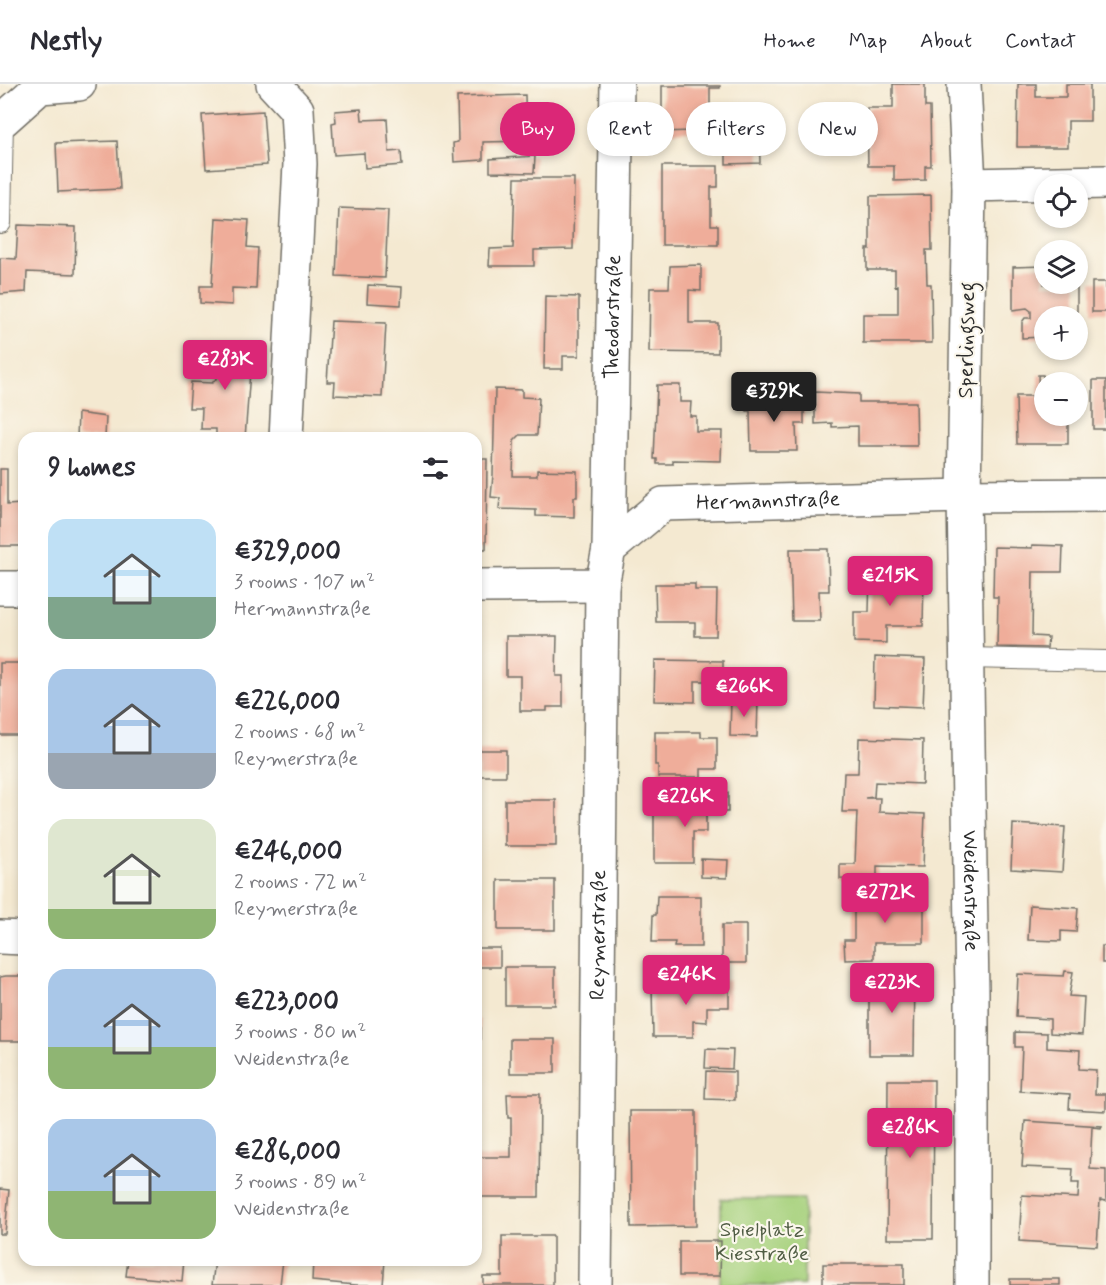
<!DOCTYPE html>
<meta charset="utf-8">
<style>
:root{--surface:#fff;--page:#f2f2f3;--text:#2b2b33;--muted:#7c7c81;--line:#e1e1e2;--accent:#db2777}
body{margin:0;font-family:Mynerve,sans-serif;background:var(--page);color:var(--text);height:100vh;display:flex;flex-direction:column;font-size:22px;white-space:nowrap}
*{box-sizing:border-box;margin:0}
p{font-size:20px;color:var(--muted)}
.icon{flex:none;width:33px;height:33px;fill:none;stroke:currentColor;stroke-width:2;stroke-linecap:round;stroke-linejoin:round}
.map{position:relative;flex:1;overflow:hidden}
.details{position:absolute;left:18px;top:348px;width:464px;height:834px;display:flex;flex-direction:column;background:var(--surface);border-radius:18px;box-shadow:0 3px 9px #0003}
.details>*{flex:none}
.hud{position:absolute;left:500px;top:18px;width:516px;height:54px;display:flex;gap:12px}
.controls{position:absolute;left:1034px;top:90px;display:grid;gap:12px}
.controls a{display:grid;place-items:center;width:54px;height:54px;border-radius:50%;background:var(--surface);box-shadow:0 3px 9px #0003;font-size:30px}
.price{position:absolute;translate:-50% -51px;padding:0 14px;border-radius:6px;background:var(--accent);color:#fff;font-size:20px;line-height:39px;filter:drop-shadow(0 2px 3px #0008)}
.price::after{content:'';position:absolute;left:50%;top:36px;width:18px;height:14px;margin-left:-9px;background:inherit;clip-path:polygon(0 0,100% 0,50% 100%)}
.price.selected{background:#222;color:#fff}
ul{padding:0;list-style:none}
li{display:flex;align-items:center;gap:18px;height:150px;padding:0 30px}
li span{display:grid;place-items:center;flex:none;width:168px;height:120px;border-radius:18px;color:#555}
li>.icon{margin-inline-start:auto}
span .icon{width:72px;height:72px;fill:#fffc;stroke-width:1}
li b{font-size:26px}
h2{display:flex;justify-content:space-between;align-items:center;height:72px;padding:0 30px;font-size:26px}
.chip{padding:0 21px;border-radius:27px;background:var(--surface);box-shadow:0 3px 9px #0003;font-size:21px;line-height:54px}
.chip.selected{background:var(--accent);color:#fff}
header{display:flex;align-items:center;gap:36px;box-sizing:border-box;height:84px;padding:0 30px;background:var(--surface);border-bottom:2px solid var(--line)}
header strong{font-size:28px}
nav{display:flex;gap:33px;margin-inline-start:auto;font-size:21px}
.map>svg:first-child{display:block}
.green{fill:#a8d27f;stroke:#6a7e55;stroke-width:1.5}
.building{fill:#efad9a}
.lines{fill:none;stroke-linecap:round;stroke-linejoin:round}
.lane-casing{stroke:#716e65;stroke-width:22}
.street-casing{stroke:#716e65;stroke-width:36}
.lane{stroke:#fff;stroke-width:20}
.street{stroke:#fff;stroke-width:33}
.labels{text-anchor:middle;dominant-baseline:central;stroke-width:4.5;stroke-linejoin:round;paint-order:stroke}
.street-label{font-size:21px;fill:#2b2b2b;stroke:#fbf7ec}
.park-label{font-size:21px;fill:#505d44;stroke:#fbf7ec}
</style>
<header>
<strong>Nestly</strong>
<nav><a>Home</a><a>Map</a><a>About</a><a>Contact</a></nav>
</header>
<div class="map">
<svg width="1106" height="1201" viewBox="0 0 1106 1201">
<rect width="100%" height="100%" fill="#fbf7ec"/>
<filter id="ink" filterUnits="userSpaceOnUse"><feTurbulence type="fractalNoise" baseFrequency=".0167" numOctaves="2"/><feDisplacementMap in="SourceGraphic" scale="12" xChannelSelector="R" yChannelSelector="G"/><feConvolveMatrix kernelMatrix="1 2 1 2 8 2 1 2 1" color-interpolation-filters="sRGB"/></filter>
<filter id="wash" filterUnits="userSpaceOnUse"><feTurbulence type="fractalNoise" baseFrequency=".008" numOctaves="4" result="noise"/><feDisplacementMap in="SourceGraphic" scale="24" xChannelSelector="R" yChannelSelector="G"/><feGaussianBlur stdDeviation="1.35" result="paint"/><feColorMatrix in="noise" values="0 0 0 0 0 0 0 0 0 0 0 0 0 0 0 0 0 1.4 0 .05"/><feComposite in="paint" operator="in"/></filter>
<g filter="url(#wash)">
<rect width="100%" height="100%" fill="#f4e9d1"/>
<path class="green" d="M721 1115H804V1201H720Z"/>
<g id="blocks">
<path class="building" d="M893 0H925V23H930L931 82H925V96L894 97V82H868L867 24H893Z
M1018 0H1036V13H1066V0H1090V37H1068V63H1017Z
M662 2H720V4H710V22H720V46L662 48Z
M525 11 526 57 483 58V76L454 78 453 59 458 58 457 13Z
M361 25 362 36 387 35 389 68 401 67 402 81 365 84 364 69 334 71 332 39 336 38 335 27Z
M263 27 267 81 206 85 202 31Z
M726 42H759L760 79 726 80Z
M117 57 120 105 58 108 56 59Z
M535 72 534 89 490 88V75Z
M662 82H718V103H711V141H718V161H662Z
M515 94H574L573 165 534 166V182H489L490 165 513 164Z
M931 111 932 166H926L927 200H931L932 259H863V230H898V201L895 202V186H867V165H870V112Z
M339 124 388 126 385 194 336 192Z
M216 134 249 136 247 163 258 164 256 205 232 204V221L200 219V202H212Z
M18 141 76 143 75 190 27 188 26 208 0 210V174L16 175Z
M701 181V207L689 206V239H718V269L649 268 650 204H669L670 182Z
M1044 182V200H1077V228H1051V232H1044V253L1022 254V238L1025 234H1031V227L1027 224 1013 226V183Z
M1092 198H1106V228H1092Z
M368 201 402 203 401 221 367 219Z
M545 212 579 213V272H563V285H544Z
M331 237 386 239 382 313 334 311 335 298H327Z
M210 259 252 261 245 354H216V345H201L202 324H189L191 298 212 299 216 295 217 280 209 278Z
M1038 291H1043L1044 297V332H1068V360H1017L1016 312H1039Z
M1093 296H1106V345H1093Z
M657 301H680V318H691L690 332H696V347H722L721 377 673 376V380H657V375H654Z
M495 305 522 306V313L539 314 537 351H520L514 357 513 392H537V386L577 387V413H574V433L536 432V426L499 425 500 414 491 413 493 391Z
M815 308 859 310V318H916L917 362H858V342L832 343V339L815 340Z
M747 309H773V317H804V340H796L797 367H751L750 327H747Z
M78 329 106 333 105 354H77Z
M476 375H487L486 465H476Z
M0 385H7V421L21 420V391H24V462H0Z
M1032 461 1063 462 1062 488H1033L1032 552 1048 553 1047 564 997 563 998 513H993L994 463 1032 464Z
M790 465H828L829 507H819L820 537H792Z
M870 491 924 492 923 542H886V559L854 558V528H869Z
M655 500H695V506H717L716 552H695V538H656Z
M506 552H557L556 592H563V623H547V627H520V592H506Z
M875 573 925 575 923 623 874 621Z
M655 576 723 577V597H695V618L654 617Z
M0 579H24V651H0Z
M731 615 758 616 757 653 730 652Z
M655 648H701V653H717V685H701V693H658V681H655Z
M859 654 923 656 922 700 875 698 874 713 865 714H880L879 728 925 730 923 783 877 782V796L840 795V780H855L857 728H842L843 712 844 689H858Z
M478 666H506V692H478Z
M693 707 728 709V728H706V748H693V779H654V728H693Z
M505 716H556V762H505Z
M1013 740 1065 743 1062 788 1011 785Z
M701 775 728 776 727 794 701 793Z
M498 796H555V846H498Z
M657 812H701V863H674L675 858H652L653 831H656Z
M854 812H924V859H874V875L845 876 844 856H854Z
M1030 821 1078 824 1076 848 1061 847V857L1028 856Z
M722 841H746V879H722Z
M1102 862H1106V879H1102Z
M476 864H500V883H476Z
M505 883H555V921H505Z
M1065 887 1073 888 1069 912 1084 913 1082 951 1050 949V935L1016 933 1018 890 1064 892Z
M869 890H915L914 971H869Z
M6 892H24V957H0V893Z
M692 895 729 896V923H707V938L693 937V953H653L652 901 692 902Z
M476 936H480V972H476Z
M1015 948 1047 949V964L1080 966 1079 985 1096 986 1095 1010H1106V1027L1069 1025 1070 1010 1020 1007 1022 963H1015Z
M510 955H555V989H510Z
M706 965 733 966 732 985 705 984Z
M706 987 735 988V1016L705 1015Z
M888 996H934L933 1155H887Z
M507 1010H540L539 1113H476V1073H511V1034H508Z
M630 1027H696V1142L631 1143Z
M1025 1037 1102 1042 1101 1044 1092 1043 1090 1085 1106 1086V1117L1100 1116 1097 1162 1019 1157 1022 1111 1078 1114 1079 1099H1072L1073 1085 1022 1083Z
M0 1105 9 1106 5 1150H0Z
M502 1152H553V1201H483V1192H502Z
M679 1157H721L720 1192H679Z
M128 1176H184L182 1197 126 1192Z
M215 1176H283L280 1201H212Z
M313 1176H385L383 1201H356L312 1197Z
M823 1180H904V1201H823Z
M1010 1195H1060V1201H1010Z"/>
</g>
</g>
<g filter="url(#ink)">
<use href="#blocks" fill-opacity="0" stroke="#716e65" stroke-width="1.5"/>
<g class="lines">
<defs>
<path id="lane" d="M1 139 3 36
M966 574 1106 577"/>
<g id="street">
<path d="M273 0 297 26 300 80 286 354"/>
<path id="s1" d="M964 0 969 101 964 412 972 909V1201"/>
<path d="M3 36 40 3 79 0"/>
<path d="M969 101 1106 98"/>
<path id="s2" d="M609 465 617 0"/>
<path id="s3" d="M476 502 602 501 609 465 663 420 964 412 1106 411"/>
<path d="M0 504H24"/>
<path d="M0 853 24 854"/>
<path id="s4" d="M595 1201 602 501"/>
</g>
</defs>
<use href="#lane" class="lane-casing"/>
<use href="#street" class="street-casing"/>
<use href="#lane" class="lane"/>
<use href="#street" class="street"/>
</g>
</g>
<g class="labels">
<g class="street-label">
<text stroke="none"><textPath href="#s2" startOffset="232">Theodorstraße</textPath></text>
<text transform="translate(967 256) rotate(-89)">Sperlingsweg</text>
<text stroke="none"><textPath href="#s3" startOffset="338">Hermannstraße</textPath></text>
<text stroke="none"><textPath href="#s1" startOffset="807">Weidenstraße</textPath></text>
<text stroke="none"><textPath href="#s4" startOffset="350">Reymerstraße</textPath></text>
</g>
<g class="park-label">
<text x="762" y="1146">Spielplatz<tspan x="762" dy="24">Kiesstraße</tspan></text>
</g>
</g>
</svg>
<div class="controls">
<a><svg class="icon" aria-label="locate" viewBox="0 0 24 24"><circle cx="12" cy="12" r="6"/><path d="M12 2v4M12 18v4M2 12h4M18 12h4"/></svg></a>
<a><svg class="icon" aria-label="layers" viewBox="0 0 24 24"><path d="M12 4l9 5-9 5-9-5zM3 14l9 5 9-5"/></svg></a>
<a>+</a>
<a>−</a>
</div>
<b class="price" style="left:225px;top:307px">€283K</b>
<b class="price selected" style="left:774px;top:339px">€329K</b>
<b class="price" style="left:890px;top:523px">€215K</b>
<b class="price" style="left:744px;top:634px">€266K</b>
<b class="price" style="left:685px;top:744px">€226K</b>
<b class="price" style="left:885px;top:840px">€272K</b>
<b class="price" style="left:686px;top:922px">€246K</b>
<b class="price" style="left:892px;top:930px">€223K</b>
<b class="price" style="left:910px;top:1075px">€286K</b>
<div class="hud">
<a class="chip selected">Buy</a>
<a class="chip">Rent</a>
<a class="chip">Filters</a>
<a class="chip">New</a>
</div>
<section class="details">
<h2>9 homes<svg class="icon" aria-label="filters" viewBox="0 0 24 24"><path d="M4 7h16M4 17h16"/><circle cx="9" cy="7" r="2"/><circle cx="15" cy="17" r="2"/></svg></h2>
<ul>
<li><span style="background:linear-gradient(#bfe0f5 65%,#7fa58c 0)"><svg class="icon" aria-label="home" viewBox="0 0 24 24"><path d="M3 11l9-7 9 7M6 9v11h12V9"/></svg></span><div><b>€329,000</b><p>3 rooms · 107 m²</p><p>Hermannstraße</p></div></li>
<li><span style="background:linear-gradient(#a9c7e8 70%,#9aa5b1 0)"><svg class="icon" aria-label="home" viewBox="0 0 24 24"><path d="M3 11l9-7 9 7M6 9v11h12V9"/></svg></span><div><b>€226,000</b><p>2 rooms · 68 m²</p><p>Reymerstraße</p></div></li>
<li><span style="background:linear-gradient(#dfe7d0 75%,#8fb573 0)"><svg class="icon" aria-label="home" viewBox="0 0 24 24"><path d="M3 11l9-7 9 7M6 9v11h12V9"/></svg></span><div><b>€246,000</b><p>2 rooms · 72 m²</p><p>Reymerstraße</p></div></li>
<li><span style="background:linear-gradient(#a9c7e8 65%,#8fb573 0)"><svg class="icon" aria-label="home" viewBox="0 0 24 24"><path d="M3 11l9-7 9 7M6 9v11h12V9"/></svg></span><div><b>€223,000</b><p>3 rooms · 80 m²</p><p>Weidenstraße</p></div></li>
<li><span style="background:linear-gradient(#a9c7e8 60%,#8fb573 0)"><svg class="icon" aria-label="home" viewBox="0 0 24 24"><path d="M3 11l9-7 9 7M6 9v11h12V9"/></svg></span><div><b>€286,000</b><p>3 rooms · 89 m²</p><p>Weidenstraße</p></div></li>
</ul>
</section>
</div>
